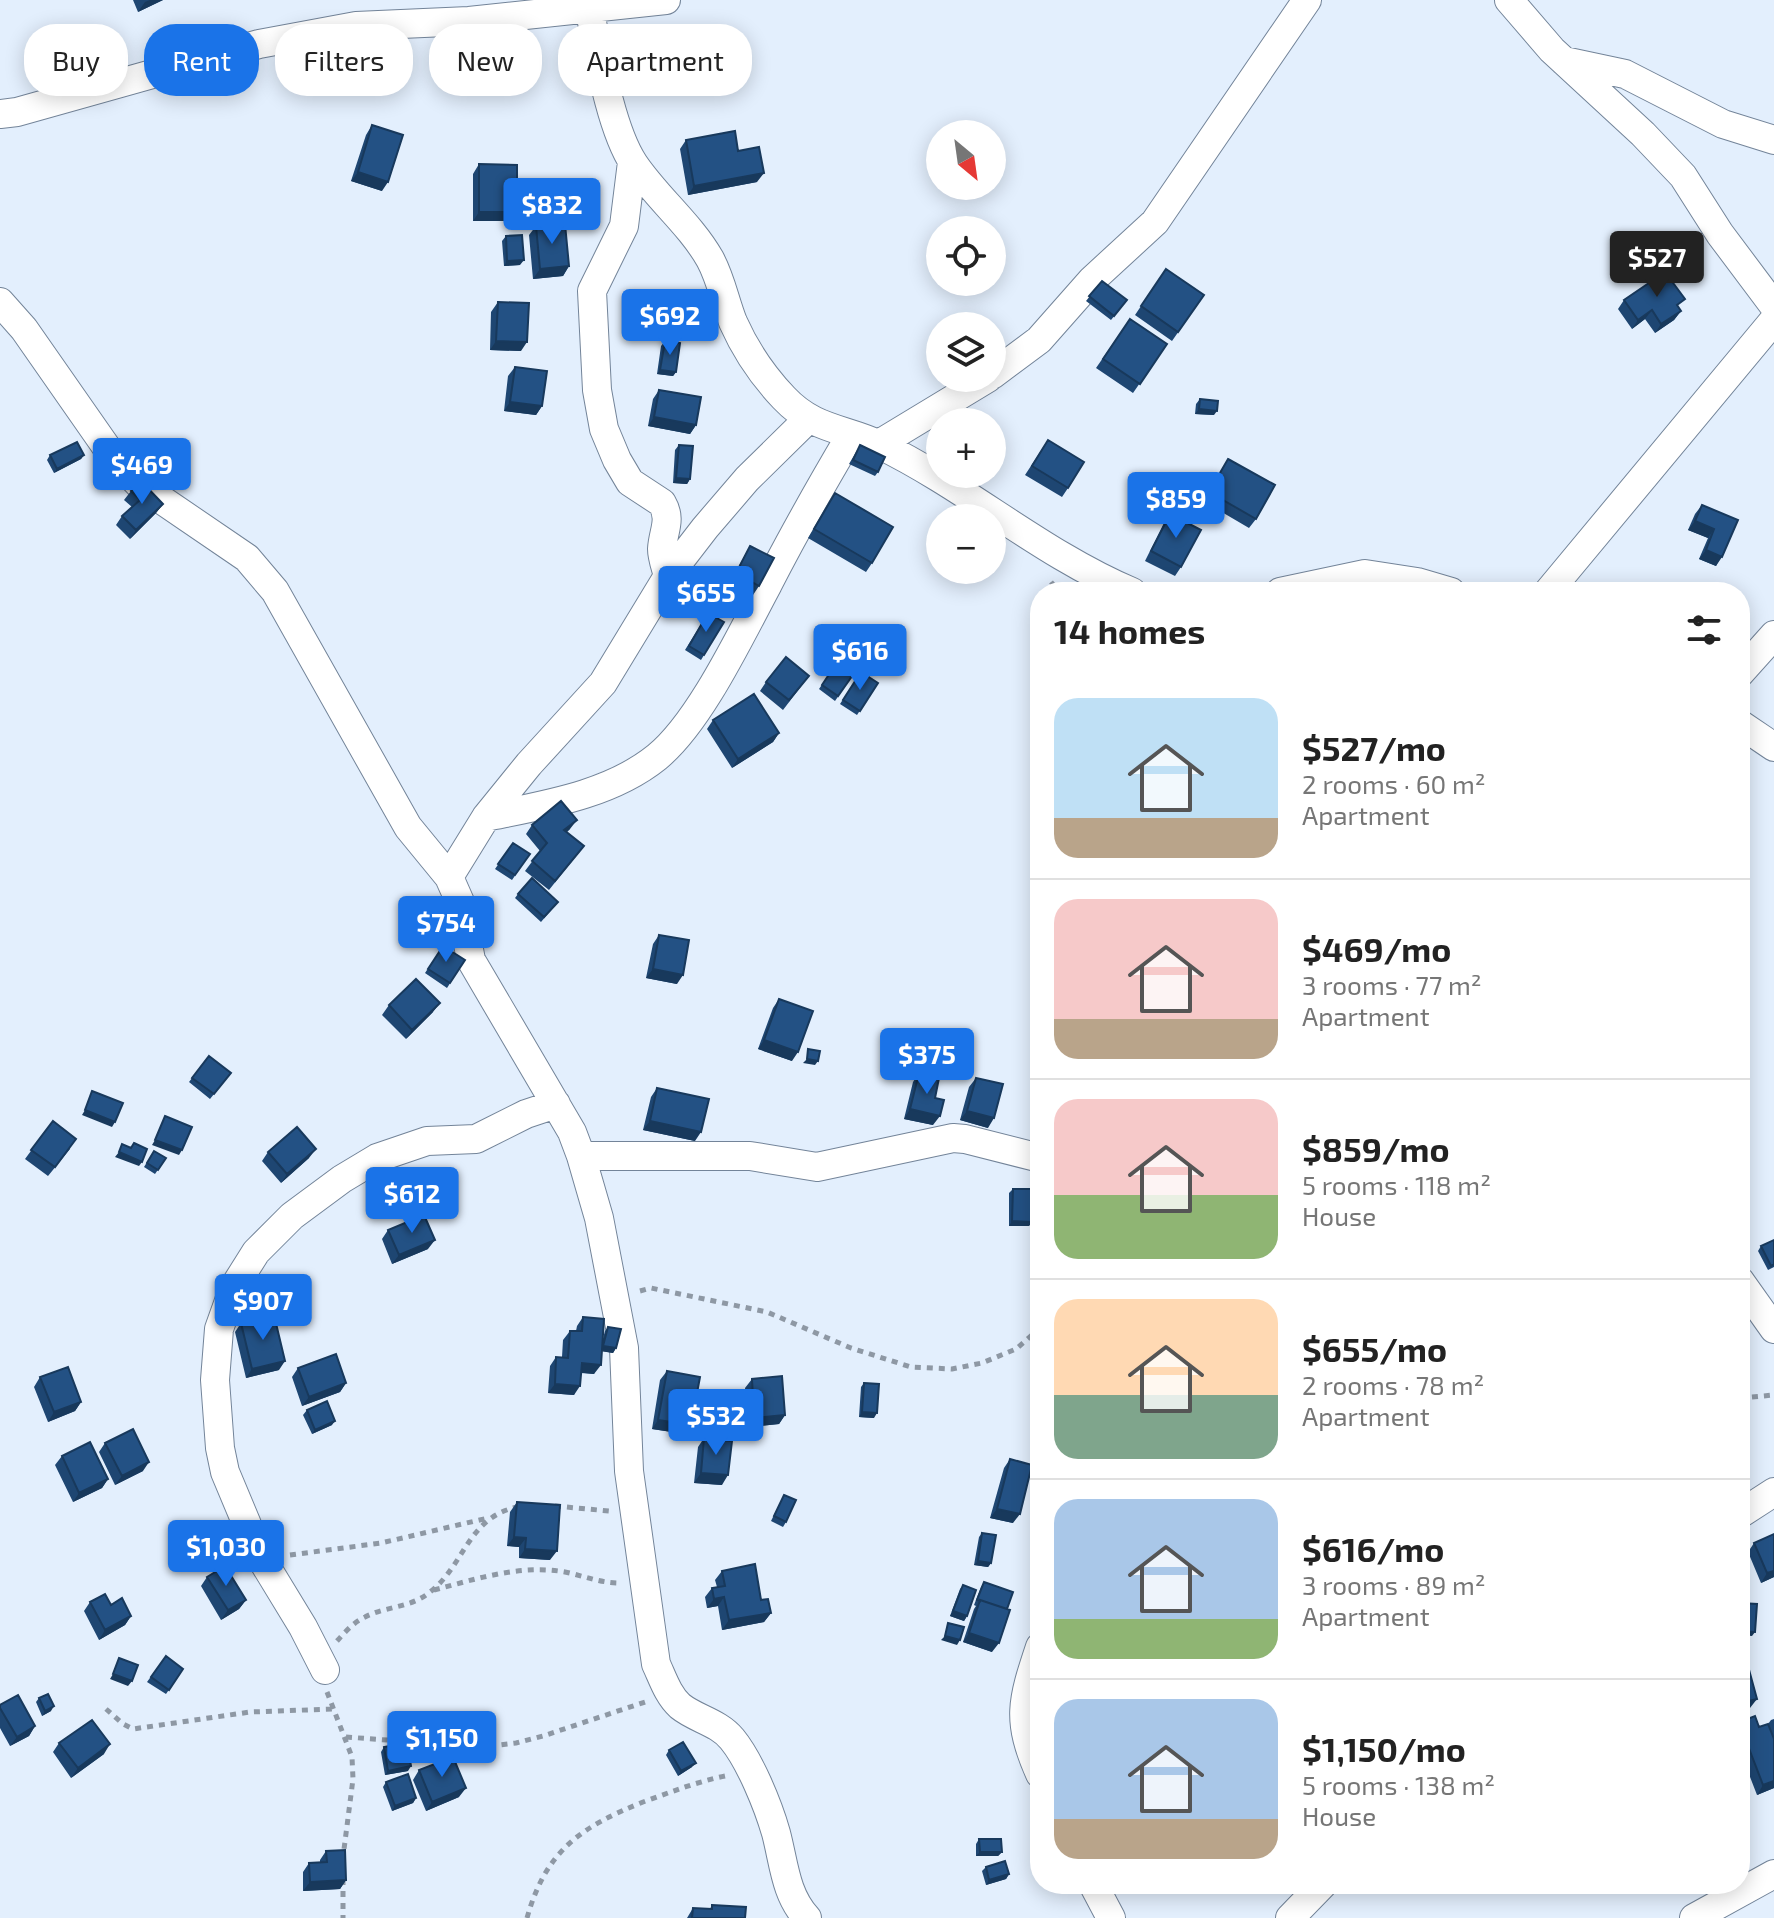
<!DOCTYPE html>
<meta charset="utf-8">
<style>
:root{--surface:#fff;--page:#f2f2f2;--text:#222;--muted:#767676;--line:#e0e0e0;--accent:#1a73e8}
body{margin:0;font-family:"Exo 2",sans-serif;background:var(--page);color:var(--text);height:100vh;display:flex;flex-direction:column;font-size:30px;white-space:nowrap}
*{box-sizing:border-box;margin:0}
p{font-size:26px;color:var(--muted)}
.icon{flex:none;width:44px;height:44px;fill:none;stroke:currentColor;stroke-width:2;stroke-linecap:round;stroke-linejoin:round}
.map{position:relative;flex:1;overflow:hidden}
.details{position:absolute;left:1030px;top:582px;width:720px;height:1312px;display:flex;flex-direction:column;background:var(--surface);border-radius:32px;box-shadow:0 4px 20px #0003}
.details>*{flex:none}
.banner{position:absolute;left:24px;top:24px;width:760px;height:72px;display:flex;gap:16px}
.needle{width:52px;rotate:151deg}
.tools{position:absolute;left:926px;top:120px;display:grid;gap:16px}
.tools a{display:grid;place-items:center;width:80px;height:80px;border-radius:50%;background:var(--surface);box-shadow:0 4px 20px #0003;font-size:40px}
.price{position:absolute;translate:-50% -68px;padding:0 18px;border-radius:8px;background:var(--accent);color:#fff;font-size:26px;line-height:52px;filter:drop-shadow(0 2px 4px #0008)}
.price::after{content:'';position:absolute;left:50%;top:48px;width:24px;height:18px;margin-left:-12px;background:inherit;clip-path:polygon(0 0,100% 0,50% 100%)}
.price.selected{background:#222;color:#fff}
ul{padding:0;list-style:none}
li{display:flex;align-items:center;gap:24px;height:200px;padding:0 24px}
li+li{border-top:2px solid var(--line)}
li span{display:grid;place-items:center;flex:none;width:224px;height:160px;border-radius:24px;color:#555}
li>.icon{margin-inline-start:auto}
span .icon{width:96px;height:96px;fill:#fffc;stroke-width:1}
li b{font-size:34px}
h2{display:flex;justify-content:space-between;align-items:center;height:96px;padding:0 24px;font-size:34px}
.tag{padding:0 28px;border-radius:32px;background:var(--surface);box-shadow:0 4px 20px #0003;font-size:28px;line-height:72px}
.tag.selected{background:var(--accent);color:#fff}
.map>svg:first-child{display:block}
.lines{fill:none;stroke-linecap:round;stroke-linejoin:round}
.minor-casing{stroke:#738499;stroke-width:30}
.path{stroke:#8e98a4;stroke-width:5;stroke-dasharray:6 6;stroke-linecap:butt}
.minor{stroke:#fff;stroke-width:28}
.wall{fill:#1e4672}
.shaded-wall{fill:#18395c}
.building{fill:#235184;stroke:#18395c;stroke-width:2}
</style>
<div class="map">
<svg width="1774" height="1918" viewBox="0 0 1774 1918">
<rect width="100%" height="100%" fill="#e3effd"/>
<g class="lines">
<defs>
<path id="minor" d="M1509 0 1552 50 1643 134 1683 176 1720 234 1774 306
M589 7C598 51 610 128 634 164 657 198 690 224 710 259 721 279 725 302 733 322 745 349 764 377 784 398 814 430 844 428 880 445 968 488 1042 554 1132 592
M1564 61 1625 74 1723 124 1774 140
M0 114 17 112 259 44 356 26 469 21 666 0
M632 162 624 226 592 291 597 390 604 429 617 460 630 482 662 503C672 520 663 531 662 549 662 558 666 568 668 576
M0 302 24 329 114 458 140 485 247 558 275 591 408 827 449 877 460 902 471 960 572 1132 581 1156 599 1218 624 1348 629 1471 656 1664C663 1679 668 1695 680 1706 696 1719 718 1722 732 1739 750 1761 768 1805 776 1833 784 1863 785 1894 807 1918
M992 375 1039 340 1092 280 1155 222 1307 0
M879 444 988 378
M1280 592 1365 574 1417 582 1451 592
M1548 592 1774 320
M1740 673 1774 635
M1740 724 1774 747
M486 817C544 805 610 795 657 757 700 722 741 634 768 584 794 533 822 484 851 435
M449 877 486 817 529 764 603 683 668 576 705 528 747 479 807 420
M581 1156H750L817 1167 953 1138 965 1139 1040 1158
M1740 1281 1774 1329
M1740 1514 1774 1492
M1040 1647C1022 1701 1016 1720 1040 1774
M325 1670 303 1627 261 1558 225 1472 220 1448 215 1380 219 1329 234 1287 256 1252 292 1216 342 1179 377 1158 427 1141 476 1139 526 1114 556 1104
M1093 1884 1111 1918
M1290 1918 1323 1884
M1694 1918 1774 1874"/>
</defs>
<use href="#minor" class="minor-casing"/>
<path class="path" d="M1051 582 1059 592
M640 1291 651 1288 767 1312 851 1348 911 1367 952 1369 982 1363 1016 1349 1040 1328
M1740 1398 1774 1395
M555 1506 609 1511
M290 1555 381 1543 488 1518
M434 1590C476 1579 521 1564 565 1572 584 1576 600 1583 620 1583
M337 1641C345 1632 354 1622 365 1617 386 1606 411 1608 430 1592 465 1565 467 1518 517 1507
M327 1692 352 1757 353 1779 343 1857
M106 1709 123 1724 133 1729 250 1712 333 1709
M346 1737 482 1747 516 1743 543 1736 645 1702
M343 1879V1918
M527 1918C546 1850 581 1827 643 1802 671 1792 696 1782 725 1776"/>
<use href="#minor" class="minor"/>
</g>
<path class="wall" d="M133 0H163L138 12Z
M667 36 690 68 666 70 664 41Z
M372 125 382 191 351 181 366 135Z
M686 140 738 151 757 182 688 195 680 149Z
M479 164 517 212 510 221H473V174Z
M536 226 569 266 563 276 533 279 529 235Z
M506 236 520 265 504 266 502 241Z
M1166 269 1204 295 1172 341 1135 315Z
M1102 281 1127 300 1111 320 1086 301Z
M1624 300 1679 308 1681 311 1674 320 1655 333 1645 319 1632 329 1618 309Z
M498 302 521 351 490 350 491 312Z
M1130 319 1167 344 1133 393 1096 368Z
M665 341 676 372 673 376 657 374 661 346Z
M515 367 542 406 536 415 504 411 508 376Z
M659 390 696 425 690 434 648 426 653 399Z
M1200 399 1214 415 1195 414 1196 404Z
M1048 440 1068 488 1062 497 1025 475Z
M679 445 690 479 687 484 673 483 675 450Z
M860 445 878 472 875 476 849 464Z
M50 455H84L81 459 54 473 47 460Z
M1228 459 1256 519 1249 528 1203 501Z
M131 491 163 504 156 513 130 539 116 525 122 516 132 507 124 500Z
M835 493 872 563 866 572 808 538Z
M1702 505 1738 520 1716 566 1699 559 1708 538 1688 530 1695 514Z
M1170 514 1181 567 1175 576 1145 561 1164 523Z
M750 546 759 586 753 595 739 588 722 615 711 608 731 580Z
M708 613 724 622 701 660 685 650Z
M840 658 857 669 835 701 819 689Z
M861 672 878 683 857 715 840 704Z
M809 676 783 710 760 691 766 682Z
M713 720 779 733 773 742 732 768 707 729Z
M532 825 570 829 567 832 584 846 549 890 525 871 540 851 526 834Z
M513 843 530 854 512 880 495 869Z
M518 894 558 902 541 922 515 898Z
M659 935 677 984 646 978 653 944Z
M443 946 465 960 447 988 425 973Z
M779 999 792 1061 758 1049 773 1008Z
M389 1005 433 1012 406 1039 382 1015Z
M209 1056 231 1073 210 1099 189 1082Z
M919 1073 935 1098 933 1125 904 1119 913 1082Z
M976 1078 988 1128 960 1120 969 1087Z
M657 1088 695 1141 643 1130 651 1097Z
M53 1121 70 1149 48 1176 25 1159Z
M154 1151 166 1158 155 1174 144 1167Z
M268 1152 309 1158 281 1183 262 1161Z
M1013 1189 1029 1226H1009V1193Z
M388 1230 428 1249 392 1264 382 1239Z
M1774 1240V1267L1768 1270 1758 1251 1761 1246Z
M583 1317 602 1342 605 1331 608 1327 616 1348 613 1353 602 1351 594 1374 581 1373 574 1395 548 1393 550 1366 556 1357H562L563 1340 570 1331H576L577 1326Z
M241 1323 279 1370 246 1378 235 1332Z
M298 1368 346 1383 340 1392 302 1406 292 1377Z
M667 1371 685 1434 652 1429 660 1380Z
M40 1377 81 1402 75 1411 48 1422 34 1387Z
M752 1379 785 1415 779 1424 748 1427 745 1388Z
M864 1383 874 1418 859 1417 861 1387Z
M307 1410 332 1425 312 1434 303 1415Z
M704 1438 722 1485 694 1483 698 1447Z
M105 1443 143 1471 115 1485 99 1452Z
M62 1456 108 1479 102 1488 73 1502 55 1465Z
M1010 1459 1013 1523 990 1518 1004 1468Z
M784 1495 786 1522 783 1527 771 1521Z
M517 1502 550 1560 519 1558V1547L507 1546 510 1512Z
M982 1533 991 1563 988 1567 974 1565 979 1537Z
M1774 1534V1577L1761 1583 1748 1552 1754 1543Z
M722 1571 761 1600 771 1613 764 1622 722 1630 718 1606 707 1608 705 1597 712 1588 717 1587 715 1580Z
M207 1577 246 1600 239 1609 221 1620 201 1586Z
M984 1582 992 1652 963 1642 974 1609 976 1606 974 1605 981 1587Z
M963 1585 967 1616 964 1621 950 1616 960 1589Z
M90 1602 131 1616 125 1625 99 1640 84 1611Z
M166 1656 183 1669 166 1694 147 1682Z
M39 1698 51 1711 42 1716 36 1702Z
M0 1705 35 1726 29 1736 10 1746 0 1728Z
M1774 1719V1788L1757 1795 1740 1751V1722L1759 1727 1768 1724 1771 1720Z
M59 1743 104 1754 71 1778 53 1752Z
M384 1747 408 1771 385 1775 381 1752Z
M669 1750 692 1767 678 1776 666 1755Z
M419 1770 459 1797 426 1811 413 1780Z
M386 1782 416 1798 413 1803 392 1811 383 1787Z
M979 1839 1002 1852 998 1856H976V1844Z
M326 1851 346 1880 340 1889 303 1891V1872L309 1863 320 1862V1860Z
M986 1867 1009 1874 1006 1879 986 1885 982 1871Z
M712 1905 745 1918H687L693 1908 710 1909Z"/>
<path class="shaded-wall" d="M150 0H163L138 12 145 2Z
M693 63 690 68 666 70 670 66Z
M358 172 388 182 382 191 351 181Z
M764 173 757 182 688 195 694 186Z
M479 212H517L510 221H473Z
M524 260 520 265 504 266 507 261Z
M569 266 563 276 533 279 540 269Z
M1652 310 1645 319 1632 329 1638 320Z
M1681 311 1674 320 1655 333 1661 324Z
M496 341 527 342 521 351 490 350Z
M660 370 676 372 673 376 657 374Z
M510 402 542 406 536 415 504 411Z
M1199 409 1217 411 1214 415 1195 414Z
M654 417 696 425 690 434 648 426Z
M84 455 81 459 54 473 57 469Z
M676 478 690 479 687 484 673 483Z
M163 504 156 513 130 539 136 530Z
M1695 521 1714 529 1708 538 1688 530Z
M1706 550 1722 557 1716 566 1699 559Z
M779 733 773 742 732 768 738 759Z
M577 820 570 829 558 839 564 830Z
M653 969 683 975 677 984 646 978Z
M440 1003 433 1012 406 1039 412 1030Z
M764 1040 798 1052 792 1061 758 1049Z
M807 1059 818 1061 815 1065 803 1063Z
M910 1109 940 1116 933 1125 904 1119Z
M85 1110 115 1122 112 1127 82 1115Z
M967 1111 994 1118 988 1128 960 1120Z
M650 1121 701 1132 695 1141 643 1130Z
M155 1140 182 1150 179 1155 152 1145Z
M316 1149 309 1158 281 1183 287 1174Z
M119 1152 142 1162 139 1166 115 1157Z
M1012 1221 1033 1222 1029 1226H1009Z
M435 1240 428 1249 392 1264 399 1255Z
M603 1346 616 1348 613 1353 600 1351Z
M285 1361 279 1370 246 1378 252 1369Z
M582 1363 601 1365 594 1374 575 1372Z
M346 1383 340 1392 302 1406 309 1397Z
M555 1384 580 1386 574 1395 548 1393Z
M81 1402 75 1411 48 1422 54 1412Z
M862 1412 877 1413 874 1418 859 1417Z
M785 1415 779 1424 748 1427 754 1418Z
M658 1420 691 1425 685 1434 652 1429Z
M335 1421 332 1425 312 1434 315 1430Z
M149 1462 143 1471 115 1485 122 1476Z
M701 1473 728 1475 722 1485 694 1483Z
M108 1479 102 1488 73 1502 79 1493Z
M997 1509 1020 1514 1013 1523 990 1518Z
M514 1537 526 1538 519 1547 507 1546Z
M525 1549 557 1551 550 1560 519 1558Z
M978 1561 991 1563 988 1567 974 1565Z
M1774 1571V1577L1761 1583 1767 1573Z
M724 1597 718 1606 707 1608 714 1599Z
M246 1600 239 1609 221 1620 228 1610Z
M953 1611 967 1616 964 1621 950 1616Z
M771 1613 764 1622 722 1630 729 1620Z
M131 1616 125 1625 99 1640 105 1630Z
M1740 1631 1755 1632 1752 1636 1740 1635Z
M969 1633 999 1643 992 1652 963 1642Z
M945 1636 960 1640 957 1645 941 1640Z
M113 1674 132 1681 128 1686 110 1679Z
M1757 1699 1750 1708 1740 1711V1703Z
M54 1706 51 1711 42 1716 45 1711Z
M35 1726 29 1736 10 1746 17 1737Z
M110 1744 104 1754 71 1778 78 1768Z
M696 1763 692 1767 678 1776 681 1771Z
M411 1766 408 1771 385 1775 388 1771Z
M1774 1781V1788L1757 1795 1763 1785Z
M466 1788 459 1797 426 1811 432 1802Z
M416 1798 413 1803 392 1811 395 1806Z
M980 1852H1002L998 1856H976Z
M1009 1874 1006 1879 986 1885 989 1880Z
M346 1880 340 1889 303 1891 310 1882Z
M1389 1884H1441L1439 1887H1388Z"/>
<path class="building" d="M690 33 693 63 670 66 667 36Z
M372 125 403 135 388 182 358 172Z
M735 131 738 151 759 147 764 173 694 186 686 140Z
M479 164 517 165V212H479Z
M565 224 569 266 540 269 536 226Z
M522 235 524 260 507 261 506 236Z
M1166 269 1204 295 1178 332 1141 306Z
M1665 272 1685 299 1677 305 1681 311 1661 324 1652 310 1638 320 1624 300Z
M1102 281 1127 300 1114 316 1089 296Z
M498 302 529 303 527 342 496 341Z
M1130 319 1167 344 1140 384 1103 359Z
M665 341 680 343 676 372 660 370Z
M515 367 547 371 542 406 510 402Z
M659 390 701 397 696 425 654 417Z
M1200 399 1218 401 1217 411 1199 409Z
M1048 440 1084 462 1068 488 1032 466Z
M77 442 84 455 57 469 50 455Z
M679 445 693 446 690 479 676 478Z
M860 445 885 457 878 472 853 460Z
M1228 459 1275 485 1256 519 1209 492Z
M141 481 163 504 136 530 122 516 140 500 131 491Z
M835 493 893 527 872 563 814 529Z
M1702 505 1738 520 1722 557 1706 550 1714 529 1695 521Z
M1170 514 1201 530 1181 567 1151 551Z
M750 546 774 558 759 586 736 573Z
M730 579 741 586 725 610 715 604Z
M708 613 724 622 704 655 689 646Z
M786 657 809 676 789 700 766 682Z
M840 658 857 669 838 696 822 685Z
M861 672 878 683 860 711 843 700Z
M754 694 779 733 738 759 713 720Z
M561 801 577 820 564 830 584 846 555 881 532 861 547 843 532 825Z
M513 843 530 854 515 875 498 864Z
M532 878 558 902 544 917 518 894Z
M659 935 689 940 683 975 653 969Z
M443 946 465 960 450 983 428 969Z
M416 979 440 1003 412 1030 389 1005Z
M779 999 813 1011 798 1052 764 1040Z
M808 1049 820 1051 818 1061 807 1059Z
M209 1056 231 1073 214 1094 192 1078Z
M919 1073 939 1078 935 1098 944 1100 940 1116 910 1109Z
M976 1078 1003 1084 994 1118 967 1111Z
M657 1088 709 1099 701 1132 650 1121Z
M92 1091 123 1103 115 1122 85 1110Z
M165 1116 192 1127 182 1150 155 1140Z
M53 1121 76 1139 55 1167 31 1150Z
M297 1127 316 1149 287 1174 268 1152Z
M134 1143 147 1149 142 1162 119 1152 122 1144 131 1148Z
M154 1151 166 1158 158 1170 147 1163Z
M1013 1189H1034L1033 1222 1012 1221Z
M424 1215 435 1240 399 1255 388 1230Z
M1774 1240V1264L1771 1266 1761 1246Z
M274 1315 285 1361 252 1369 241 1323Z
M583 1317 604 1319 601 1365 582 1363 580 1386 555 1384 556 1357 568 1358 570 1331H582Z
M608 1327 621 1329 616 1348 603 1346Z
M336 1354 346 1383 309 1397 298 1368Z
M68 1367 81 1402 54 1412 40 1377Z
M667 1371 700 1377 691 1425 658 1420Z
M782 1376 785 1415 754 1418 752 1379Z
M864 1383 879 1384 877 1413 862 1412Z
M327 1401 335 1421 315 1430 307 1410Z
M133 1429 149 1462 122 1476 105 1443Z
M704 1438 732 1441 728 1475 701 1473Z
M90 1442 108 1479 79 1493 62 1456Z
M1010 1459 1032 1465 1020 1514 997 1509Z
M784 1495 796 1500 786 1522 774 1516Z
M517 1502 560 1505 557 1551 525 1549 526 1538 514 1537Z
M982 1533 996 1535 991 1563 978 1561Z
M1774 1534V1571L1767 1573 1754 1543Z
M755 1564 761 1600 768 1599 771 1613 729 1620 724 1597 714 1599 712 1588 725 1586 722 1571Z
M225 1566 246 1600 228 1610 207 1577Z
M984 1582 1013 1592 1007 1609 980 1600V1601L977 1600Z
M963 1585 976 1590 967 1616 953 1611Z
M105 1594 111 1605 122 1598 131 1616 105 1630 90 1602Z
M980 1600 1010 1610 999 1643 969 1633Z
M1740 1603 1757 1604 1755 1632 1740 1631Z
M948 1623 964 1627 960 1640 945 1636Z
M166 1656 183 1669 169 1690 151 1677Z
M119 1658 138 1665 132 1681 113 1674Z
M1748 1666 1757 1699 1740 1703V1668Z
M48 1694 54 1706 45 1711 39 1698Z
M18 1695 35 1726 17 1737 0 1708V1705Z
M1755 1716 1759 1727 1768 1724 1774 1739V1781L1763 1785 1740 1725V1722Z
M92 1720 110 1744 78 1768 59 1743Z
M683 1742 696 1763 681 1771 669 1750Z
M407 1743 411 1766 388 1771 384 1747Z
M453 1757 466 1788 432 1802 419 1770Z
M408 1774 416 1798 395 1806 386 1782Z
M979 1839H1001L1002 1852H980Z
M345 1850 346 1880 310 1882 309 1863 327 1862 326 1851Z
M1005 1861 1009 1874 989 1880 986 1867Z
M712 1905 746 1907 745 1918H692L693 1908 712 1909Z"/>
</svg>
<div class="tools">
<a><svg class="needle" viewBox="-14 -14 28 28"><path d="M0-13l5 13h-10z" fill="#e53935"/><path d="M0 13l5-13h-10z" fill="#767676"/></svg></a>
<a><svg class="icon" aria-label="locate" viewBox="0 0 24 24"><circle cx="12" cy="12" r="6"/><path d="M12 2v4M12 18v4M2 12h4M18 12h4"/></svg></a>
<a><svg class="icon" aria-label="layers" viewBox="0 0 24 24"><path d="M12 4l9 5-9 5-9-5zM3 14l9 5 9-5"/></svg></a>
<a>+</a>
<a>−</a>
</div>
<b class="price" style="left:552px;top:246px">$832</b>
<b class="price selected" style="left:1657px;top:299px">$527</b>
<b class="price" style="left:670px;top:357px">$692</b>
<b class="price" style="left:142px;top:506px">$469</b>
<b class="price" style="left:1176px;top:540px">$859</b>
<b class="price" style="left:706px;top:634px">$655</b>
<b class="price" style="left:860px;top:692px">$616</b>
<b class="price" style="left:446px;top:964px">$754</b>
<b class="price" style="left:927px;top:1096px">$375</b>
<b class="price" style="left:412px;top:1235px">$612</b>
<b class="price" style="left:263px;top:1342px">$907</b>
<b class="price" style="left:716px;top:1457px">$532</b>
<b class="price" style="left:226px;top:1588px">$1,030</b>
<b class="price" style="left:442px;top:1779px">$1,150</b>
<div class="banner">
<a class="tag">Buy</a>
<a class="tag selected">Rent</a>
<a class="tag">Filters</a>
<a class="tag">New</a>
<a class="tag">Apartment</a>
</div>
<section class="details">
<h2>14 homes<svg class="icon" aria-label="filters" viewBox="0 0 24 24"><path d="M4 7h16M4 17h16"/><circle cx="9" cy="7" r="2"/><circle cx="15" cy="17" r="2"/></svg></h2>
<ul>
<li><span style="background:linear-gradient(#bfe0f5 75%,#b9a48a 0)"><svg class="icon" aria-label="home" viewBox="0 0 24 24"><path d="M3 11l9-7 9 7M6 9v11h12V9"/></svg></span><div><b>$527/mo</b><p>2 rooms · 60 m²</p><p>Apartment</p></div></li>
<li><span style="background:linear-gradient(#f6c9c9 75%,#b9a48a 0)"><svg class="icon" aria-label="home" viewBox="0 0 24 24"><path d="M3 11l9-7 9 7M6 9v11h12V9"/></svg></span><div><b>$469/mo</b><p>3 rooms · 77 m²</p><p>Apartment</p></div></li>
<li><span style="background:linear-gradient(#f6c9c9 60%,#8fb573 0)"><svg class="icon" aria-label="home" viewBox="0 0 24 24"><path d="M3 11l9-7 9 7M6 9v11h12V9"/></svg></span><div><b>$859/mo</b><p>5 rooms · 118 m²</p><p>House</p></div></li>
<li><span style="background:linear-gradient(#ffd9b3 60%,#7fa58c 0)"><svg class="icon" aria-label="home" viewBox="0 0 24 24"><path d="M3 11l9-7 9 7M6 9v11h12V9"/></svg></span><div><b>$655/mo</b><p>2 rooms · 78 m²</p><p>Apartment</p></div></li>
<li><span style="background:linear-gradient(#a9c7e8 75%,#8fb573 0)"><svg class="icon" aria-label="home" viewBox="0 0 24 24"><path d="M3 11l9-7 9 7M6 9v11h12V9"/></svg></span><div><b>$616/mo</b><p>3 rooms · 89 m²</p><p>Apartment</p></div></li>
<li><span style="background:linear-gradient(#a9c7e8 75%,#b9a48a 0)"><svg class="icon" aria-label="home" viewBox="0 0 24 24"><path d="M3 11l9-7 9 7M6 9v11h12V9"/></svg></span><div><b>$1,150/mo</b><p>5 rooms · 138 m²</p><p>House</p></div></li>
</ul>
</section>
</div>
